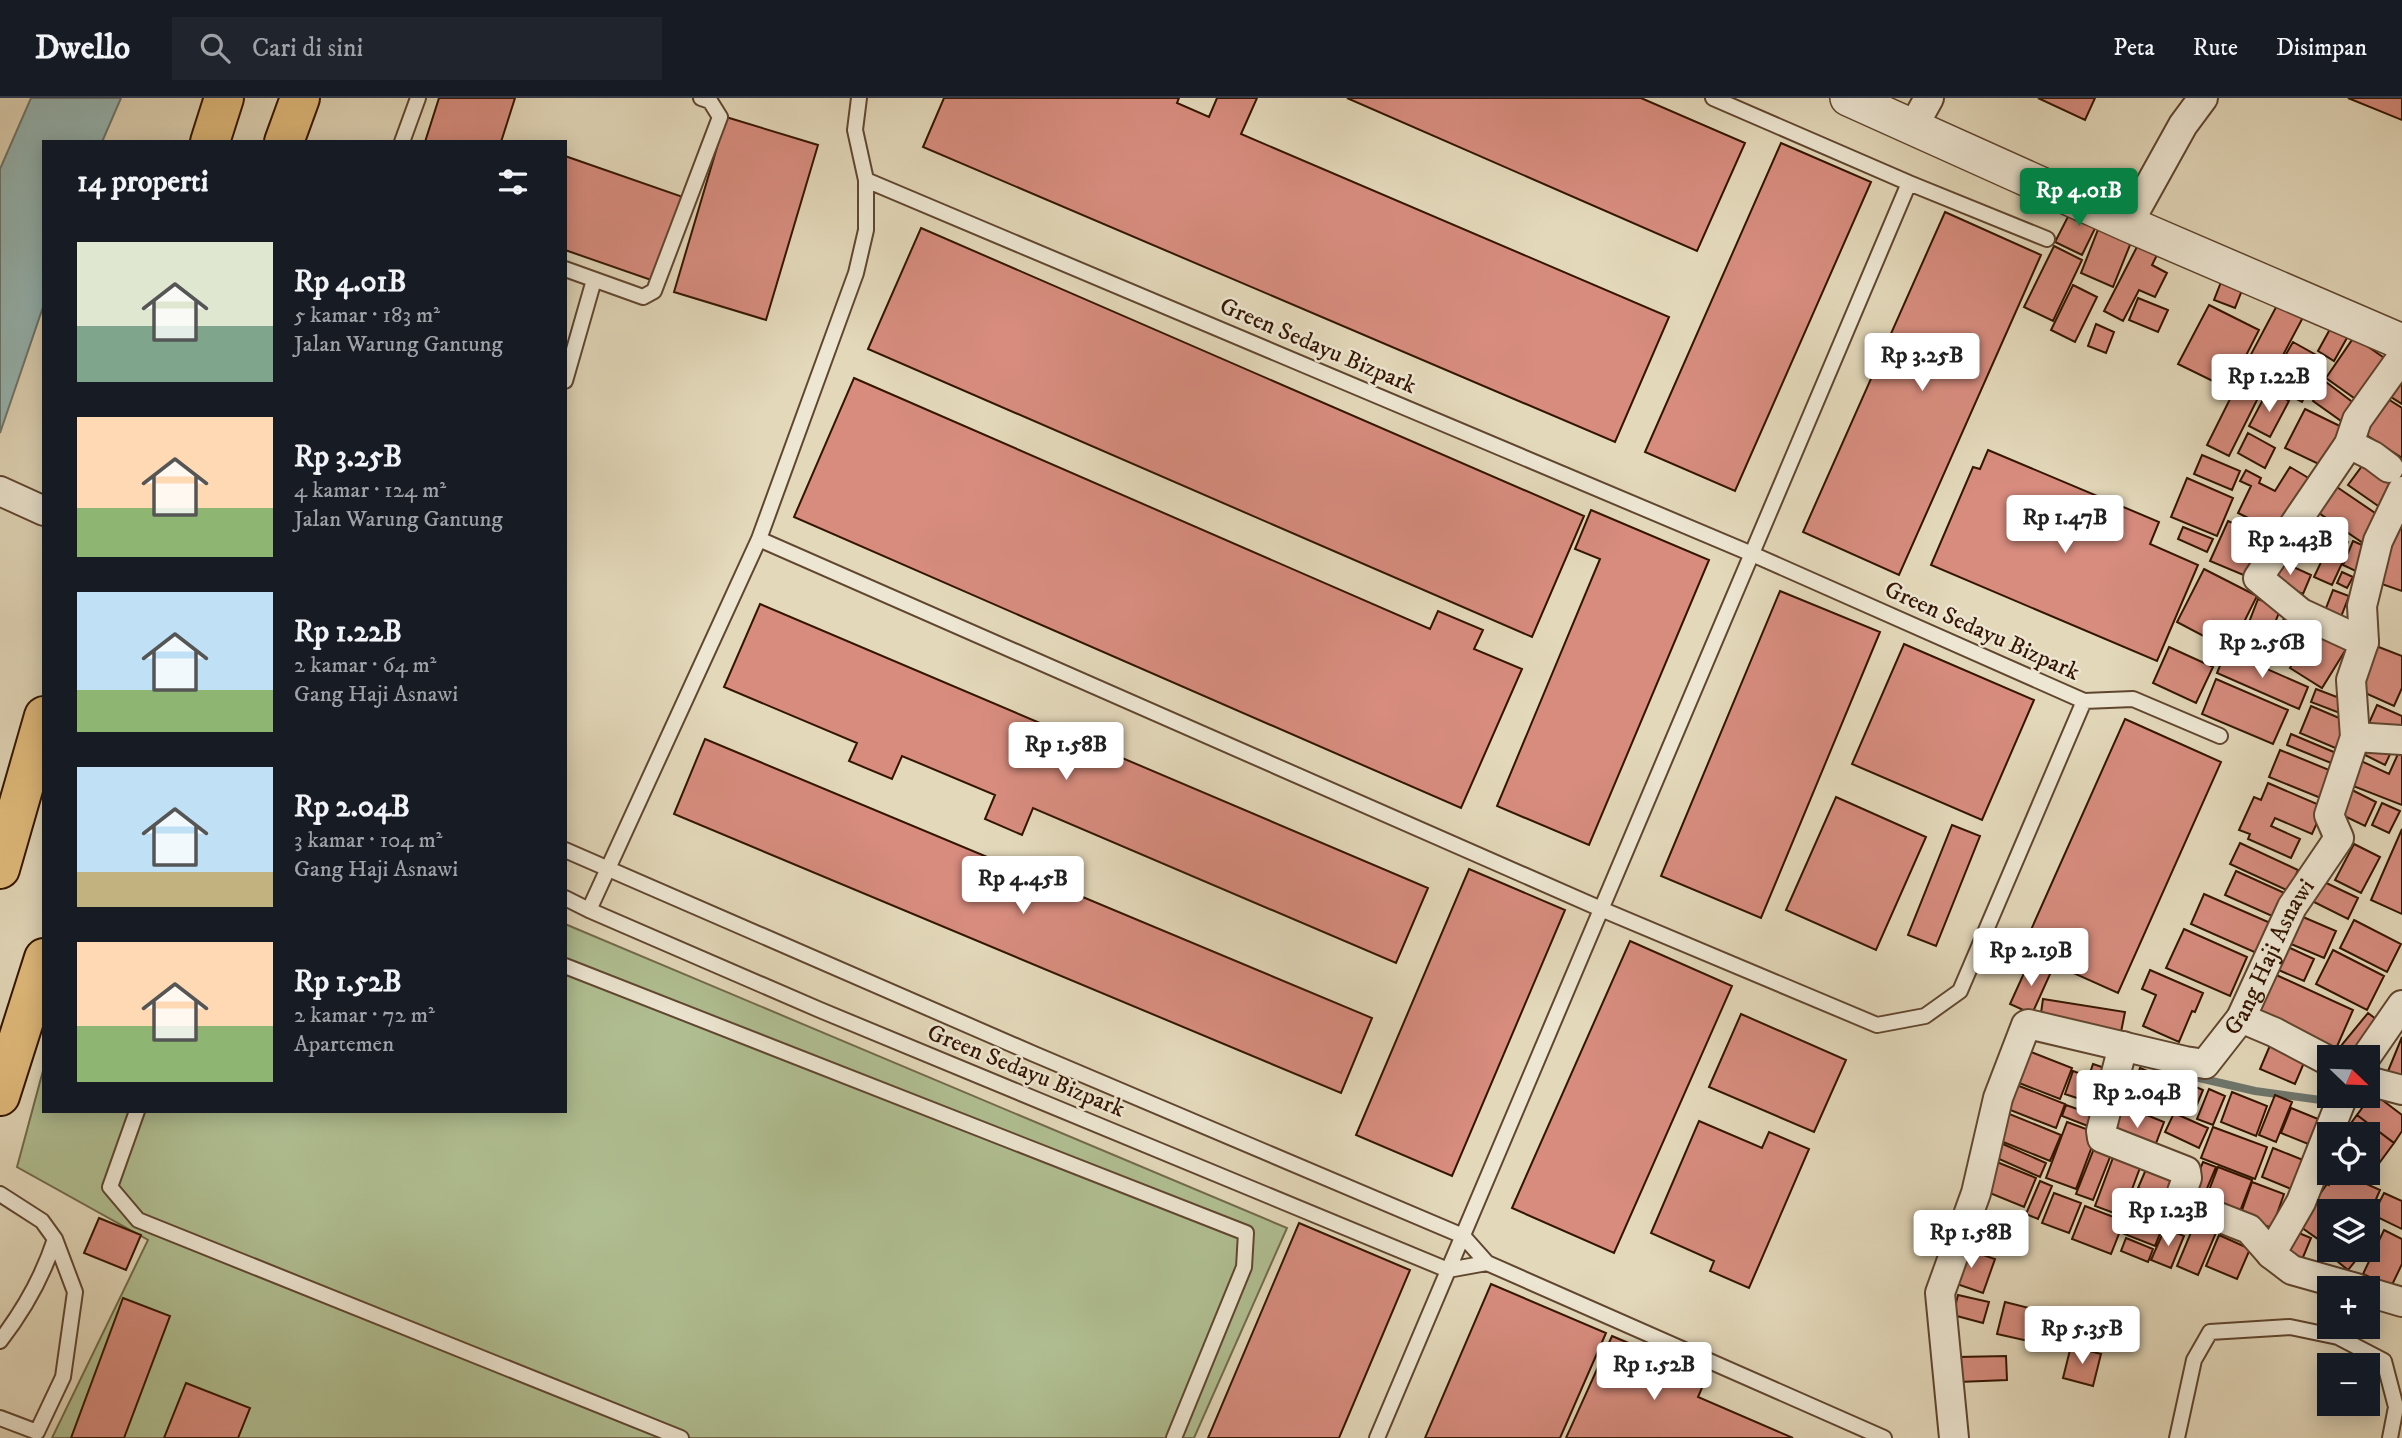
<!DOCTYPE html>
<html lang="id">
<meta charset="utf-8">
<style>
:root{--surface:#171b24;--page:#20242c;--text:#f1f3f6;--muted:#9ea1a6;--line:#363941;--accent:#0b8043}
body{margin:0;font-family:"IM FELL DW Pica",serif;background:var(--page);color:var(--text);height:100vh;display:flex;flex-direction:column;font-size:26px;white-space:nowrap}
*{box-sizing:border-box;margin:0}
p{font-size:23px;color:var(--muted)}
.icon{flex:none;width:38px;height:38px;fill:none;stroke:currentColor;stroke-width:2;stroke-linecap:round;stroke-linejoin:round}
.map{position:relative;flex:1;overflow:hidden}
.details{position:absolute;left:42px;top:42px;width:525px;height:973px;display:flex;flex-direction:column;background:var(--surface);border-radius:0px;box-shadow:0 4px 18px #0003}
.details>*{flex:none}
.needle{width:46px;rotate:113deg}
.fabs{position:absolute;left:2317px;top:947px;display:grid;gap:14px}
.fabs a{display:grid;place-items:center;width:63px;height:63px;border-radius:0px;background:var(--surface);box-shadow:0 4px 18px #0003;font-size:35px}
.price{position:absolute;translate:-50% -60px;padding:0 16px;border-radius:7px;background:#fff;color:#222;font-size:23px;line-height:46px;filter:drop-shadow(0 2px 4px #0008)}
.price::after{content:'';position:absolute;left:50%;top:42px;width:21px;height:16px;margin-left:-10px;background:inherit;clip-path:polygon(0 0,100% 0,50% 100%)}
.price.selected{background:var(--accent);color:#fff}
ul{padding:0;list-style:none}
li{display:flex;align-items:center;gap:21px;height:175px;padding:0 35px}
li span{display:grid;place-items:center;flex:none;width:196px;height:140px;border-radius:0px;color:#555}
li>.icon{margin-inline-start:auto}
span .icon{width:84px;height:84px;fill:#fffc;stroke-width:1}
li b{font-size:30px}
h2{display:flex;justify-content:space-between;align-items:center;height:84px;padding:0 35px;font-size:30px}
header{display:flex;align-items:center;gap:42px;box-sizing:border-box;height:98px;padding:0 35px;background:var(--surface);border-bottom:2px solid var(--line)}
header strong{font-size:33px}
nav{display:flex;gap:38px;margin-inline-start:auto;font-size:24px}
.search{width:490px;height:63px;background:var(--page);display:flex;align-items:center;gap:18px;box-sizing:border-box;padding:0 24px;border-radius:0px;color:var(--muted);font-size:26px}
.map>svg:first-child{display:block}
.green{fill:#b0bf92;stroke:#726a4a;stroke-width:2}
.water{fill:#96b8b6;stroke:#6f776e;stroke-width:2}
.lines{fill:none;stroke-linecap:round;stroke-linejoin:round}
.stream{stroke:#6f776e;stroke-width:8}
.building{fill:#d78c7e;stroke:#341501;stroke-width:2}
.service-casing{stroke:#60462f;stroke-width:18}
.minor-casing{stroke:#60462f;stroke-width:32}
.tertiary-casing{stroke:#60462f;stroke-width:38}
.trunk-casing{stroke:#341501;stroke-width:42}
.service{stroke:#ede6d2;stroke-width:14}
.minor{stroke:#ede6d2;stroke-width:28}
.tertiary{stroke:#ede6d2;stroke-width:35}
.trunk{stroke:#e2bc7d;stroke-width:38}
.labels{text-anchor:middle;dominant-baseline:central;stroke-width:5;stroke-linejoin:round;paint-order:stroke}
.street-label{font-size:24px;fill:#341501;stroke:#ede6d2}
</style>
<header>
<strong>Dwello</strong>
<div class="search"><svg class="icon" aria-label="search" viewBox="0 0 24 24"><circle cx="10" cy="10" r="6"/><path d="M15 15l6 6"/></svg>Cari di sini</div>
<nav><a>Peta</a><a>Rute</a><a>Disimpan</a></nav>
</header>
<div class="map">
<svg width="2402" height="1340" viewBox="0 0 2402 1340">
<rect width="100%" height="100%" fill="#e3d8ba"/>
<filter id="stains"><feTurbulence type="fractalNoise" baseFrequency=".00286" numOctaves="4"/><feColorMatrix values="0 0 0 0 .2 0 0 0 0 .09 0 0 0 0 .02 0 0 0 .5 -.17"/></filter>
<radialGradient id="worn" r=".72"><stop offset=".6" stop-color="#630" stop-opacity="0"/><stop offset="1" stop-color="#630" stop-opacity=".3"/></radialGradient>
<path class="green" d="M565 826 1287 1130 1194 1340H52L148 1142 17 1069 44 969V1013H565Z"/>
<path class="water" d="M31 0H121L102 44H44V206L0 335V71Z"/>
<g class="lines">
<path class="stream" d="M2182 976 2255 993 2335 1004"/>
</g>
<path class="building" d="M439 0H515L501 44H425Z
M944 0H1179L1177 5 1209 19 1217 0H1257L1241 36 1669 219 1615 344 923 49Z
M1347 0H1641L1745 45 1697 153Z
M2038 0H2095L2085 22Z
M2348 0H2402V22Z
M726 19 818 47 766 222 674 194Z
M1781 45 1871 84 1735 393 1645 354Z
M565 58 683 99 654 183 565 152Z
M2076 103 2102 116 2082 157 2055 144Z
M1945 114 2041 157 1899 477 1803 434Z
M2101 124 2134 137 2113 189 2081 175Z
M921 130 1584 418 1532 539 868 251Z
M2141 141 2160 151 2152 167 2167 175 2155 199 2139 192 2123 223 2104 213Z
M2054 148 2082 162 2053 223 2024 209Z
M2225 174 2246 182 2235 210 2214 202Z
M2073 187 2097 199 2075 244 2051 232Z
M2283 196 2308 210 2273 276 2248 262Z
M2138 200 2168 212 2158 234 2129 222Z
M2209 207 2259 232 2229 291 2178 266Z
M2335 222 2352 231 2334 263 2318 253Z
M2096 226 2114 234 2106 255 2088 248Z
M2354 239 2393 266 2364 307 2326 280Z
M2293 244 2325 262 2302 304 2269 286Z
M2247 267 2269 278 2229 358 2207 347Z
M2402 267V306L2383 294Z
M854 280 1430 531 1438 513 1483 532 1474 551 1522 571 1461 710 794 419Z
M2326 284 2363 312 2351 330 2313 303Z
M2268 292 2289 303 2270 339 2249 328Z
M2380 296 2402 310V360L2357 331Z
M2305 311 2346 331 2327 370 2285 350Z
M2248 335 2275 350 2265 370 2238 355Z
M1988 352 2159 424 2150 446 2198 467 2157 563 1931 467 1973 369 1980 371Z
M2202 357 2240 373 2232 392 2194 376Z
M2365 364 2400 390 2384 412 2348 387Z
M2290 369 2317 385 2283 437 2238 415 2251 388 2240 383 2246 372 2261 380 2259 385 2275 393Z
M2187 380 2233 400 2217 438 2171 419Z
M2331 385 2381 419 2363 445 2313 411Z
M2402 404V493L2373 483Z
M1591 412 1709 462 1589 747 1497 708 1600 461 1575 451Z
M2228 423 2270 442 2253 481 2210 463Z
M2302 423 2348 444 2341 460 2344 461 2332 487 2314 479 2323 460 2292 446Z
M2183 429 2213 441 2207 454 2178 441Z
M2353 443 2373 452 2362 476 2343 467Z
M2278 462 2311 477 2303 496 2270 482Z
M2204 471 2257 498 2230 552 2177 524Z
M2342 474 2353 479 2347 490 2337 485Z
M2333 492 2349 498 2339 524 2323 518Z
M1780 493 1880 534 1761 820 1661 778Z
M2258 501 2281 510 2263 554 2241 545Z
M760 506 1428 790 1396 865 1033 710 1022 737 985 721 995 697 902 658 892 681 849 663 857 645 724 589Z
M2288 512 2311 523 2291 565 2268 554Z
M2316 528 2348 548 2322 590 2290 570Z
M1904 546 2034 602 1982 722 1852 666Z
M2371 546 2402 558V590L2394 608 2354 590Z
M2169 549 2213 569 2196 605 2153 585Z
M2226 553 2308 589 2299 611 2217 575Z
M2216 581 2288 612 2273 646 2202 616Z
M2316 591 2350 604 2345 617 2311 604Z
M2377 607 2402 618V639L2369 625Z
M2311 608 2351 625 2340 652 2300 635Z
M2125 621 2221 664 2118 895 2022 852Z
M2291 636 2341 657 2336 667 2287 647Z
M705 641 1372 920 1341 995 674 716Z
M2371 642 2392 652 2385 667 2365 657Z
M2402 647V707L2348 686 2359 662 2389 676Z
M2280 652 2339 676 2328 703 2269 679Z
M2268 685 2324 709 2312 736 2275 720 2271 728 2300 741 2291 760 2248 741 2250 736 2239 732 2254 699 2261 702Z
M2348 690 2376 704 2365 728 2336 714Z
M1836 699 1926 739 1876 852 1786 812Z
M2382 705 2400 713 2389 735 2372 727Z
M1952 727 1980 738 1936 848 1908 837Z
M2402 731V816L2371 802Z
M2240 745 2298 772 2289 793 2230 766Z
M2354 746 2380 759 2361 795 2335 782Z
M1469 771 1565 812 1452 1078 1356 1037Z
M2236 773 2291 798 2281 822 2225 797Z
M2320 782 2358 800 2348 821 2310 802Z
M2204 796 2275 827 2261 857 2191 826Z
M2296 816 2336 833 2324 860 2284 843Z
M2354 822 2401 846 2387 874 2340 850Z
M2184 831 2247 859 2230 898 2166 870Z
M1630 843 1732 888 1614 1155 1512 1110Z
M2277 844 2314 861 2304 883 2267 867Z
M2333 852 2384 878 2367 912 2316 886Z
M2029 864 2051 874 2032 916 2010 906Z
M2150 872 2203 895 2195 914 2192 913 2179 944 2143 928 2156 897 2142 891Z
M2272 875 2353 912 2335 953 2254 916Z
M2043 901 2125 914 2121 934 2040 922Z
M2368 915 2384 927 2353 959 2340 949Z
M1741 916 1846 962 1814 1034 1709 989Z
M2402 939V985L2386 978Z
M2271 945 2306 960 2295 986 2260 971Z
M2021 950 2072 970 2060 1001 2009 981Z
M2093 966 2114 973 2102 1006 2082 999Z
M2140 970 2171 983 2158 1016 2126 1004Z
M2073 973 2087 978 2080 1001 2065 996Z
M2180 982 2203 992 2194 1014 2171 1004Z
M2009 984 2065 1006 2056 1030 2000 1008Z
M2209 991 2225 998 2213 1027 2197 1021Z
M2232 994 2267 1008 2256 1038 2221 1024Z
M2373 995 2402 1017V1033L2394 1045 2357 1017Z
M2275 997 2292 1004 2276 1044 2259 1037Z
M2066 1007 2103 1020 2098 1032 2062 1018Z
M2122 1007 2164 1024 2152 1056 2109 1039Z
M2291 1010 2328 1025 2318 1050 2281 1035Z
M2002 1013 2061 1037 2050 1063 1991 1039Z
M2174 1015 2208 1030 2199 1050 2165 1034Z
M2357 1017 2394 1045 2366 1083 2355 1074H2368V1036H2343Z
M1699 1023 1762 1050 1769 1034 1809 1051 1749 1190 1710 1173 1714 1163 1651 1135Z
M2067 1024 2097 1035 2076 1091 2046 1080Z
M2213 1029 2267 1049 2255 1081 2201 1060Z
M1996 1043 2046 1065 2040 1079 1990 1057Z
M2095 1048 2112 1054 2093 1102 2076 1096Z
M2117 1049 2144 1059 2122 1118 2095 1108Z
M2273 1050 2313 1066 2301 1095 2262 1079Z
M1992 1062 2036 1080 2024 1109 1980 1091Z
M2150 1062 2183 1075 2171 1104 2138 1090Z
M2203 1064 2216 1069 2201 1105 2188 1100Z
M2218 1069 2252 1082 2237 1121 2203 1108Z
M2334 1074H2340L2380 1092 2368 1120V1113H2329V1140L2325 1146 2298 1127 2327 1086 2329 1087Z
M2040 1083 2052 1088 2038 1121 2026 1116Z
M2252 1084 2284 1096 2272 1130 2240 1118Z
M2054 1095 2081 1105 2069 1135 2042 1125Z
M2384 1095 2402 1103V1131L2373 1117Z
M2138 1098 2170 1111 2155 1148 2122 1135Z
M2085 1108 2124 1123 2111 1156 2072 1141Z
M1983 1112 2005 1122 1992 1153 1969 1143Z
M99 1120 141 1137 126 1172 84 1155Z
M2197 1120 2218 1130 2198 1177 2177 1168Z
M1299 1125 1410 1172 1339 1340H1208Z
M2165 1130 2184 1138 2171 1170 2151 1162Z
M2384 1132 2402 1141V1166L2391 1189 2363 1176Z
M2294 1133 2311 1140 2299 1169 2282 1162Z
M2219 1137 2250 1151 2237 1181 2206 1168Z
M2126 1140 2153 1151 2148 1164 2121 1153Z
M1960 1149 1995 1161 1983 1195 1948 1183Z
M2336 1152H2364L2348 1172 2331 1158Z
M1491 1186 1606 1235 1560 1340H1425Z
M1958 1197 1989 1204 1983 1225 1953 1217Z
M123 1200 170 1218 124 1340H71Z
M2005 1204 2045 1214 2037 1245 1997 1236Z
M1612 1238 1707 1278 1698 1299 1793 1340H1566Z
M2071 1248 2101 1256 2093 1288 2063 1280Z
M2006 1258 2007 1282 1959 1284 1958 1259Z
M186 1285 250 1310 238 1340H164Z"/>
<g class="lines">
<defs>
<path id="service" d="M1713 0 1909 85 2047 141
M402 44 418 0
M866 82 1752 456 2084 603 2133 601 2220 638
M565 171 643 199 654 193 720 19 710 3 701 0
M565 283 594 182
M759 441 1601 811 1877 927 1925 918 1960 893 2084 603
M565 752 1034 956 1463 1138 1487 1165 1884 1340
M565 800 589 812 820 912 1448 1172 1487 1165
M589 812 759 441 856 175 866 132V82L855 32 859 0
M565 868 1246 1135 1244 1169 1174 1340
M137 1013 110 1089 138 1122 681 1340
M0 1096 42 1123 55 1141 75 1194 63 1279 37 1334 0 1320
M0 1243C24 1212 43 1178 55 1141
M1377 1340 1909 85
M2177 1340 2194 1262 2210 1234 2290 1229 2338 1239 2384 1263 2396 1309 2390 1340"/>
<g id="minor">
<path d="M1913 29 1929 0"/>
<path d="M2128 126 2183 27 2203 0"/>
<path d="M2349 346 2373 358 2389 370"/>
<path d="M0 393 44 413"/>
<path d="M2364 544 2362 508 2378 443 2402 393"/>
<path d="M2355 639 2402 642"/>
<path d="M2241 920 2274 934 2329 963"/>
<path d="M2123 948 2101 1033 2102 1040 2186 1073 2187 1080 2179 1102 2180 1104 2249 1131 2271 1156"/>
<path d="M2366 959 2402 907"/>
<path d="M2368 983 2402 992"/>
<path d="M2343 998 2301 1104 2271 1156 2292 1172 2356 1190"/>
<path d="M2368 1194 2402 1204"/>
<path id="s1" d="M1954 1340 1940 1195 1976 1095 1998 1000 2026 927 2028 926 2185 963 2205 966 2241 920 2292 809 2339 740 2329 717 2355 639 2351 582 2364 544 2301 515 2258 480 2349 346 2357 322 2402 259"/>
</g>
<path id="tertiary" d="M1848 0 2128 126 2402 244"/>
<path id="trunk" d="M210 44 224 0
M284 44 300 0
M0 771 44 618
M0 998 44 860"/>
</defs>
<use href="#service" class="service-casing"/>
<use href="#minor" class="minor-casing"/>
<use href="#tertiary" class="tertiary-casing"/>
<use href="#trunk" class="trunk-casing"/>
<use href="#service" class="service"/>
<use href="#minor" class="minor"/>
<use href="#tertiary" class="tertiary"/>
<use href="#trunk" class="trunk"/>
</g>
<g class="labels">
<g class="street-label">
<text transform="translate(1318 248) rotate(23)">Green Sedayu Bizpark</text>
<text transform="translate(1982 533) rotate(24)">Green Sedayu Bizpark</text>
<text stroke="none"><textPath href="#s1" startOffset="737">Gang Haji Asnawi</textPath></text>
<text transform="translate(1026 973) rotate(22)">Green Sedayu Bizpark</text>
</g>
</g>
<rect width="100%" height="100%" filter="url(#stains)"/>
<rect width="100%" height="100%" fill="url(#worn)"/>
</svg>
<div class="fabs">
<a><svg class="needle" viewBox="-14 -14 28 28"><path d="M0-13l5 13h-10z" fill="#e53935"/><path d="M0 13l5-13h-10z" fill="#9ea1a6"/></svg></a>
<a><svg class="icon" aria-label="locate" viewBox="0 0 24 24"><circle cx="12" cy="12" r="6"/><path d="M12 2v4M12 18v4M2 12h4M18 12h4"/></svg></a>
<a><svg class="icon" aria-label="layers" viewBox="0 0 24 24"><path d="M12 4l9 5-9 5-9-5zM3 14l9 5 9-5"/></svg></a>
<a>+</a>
<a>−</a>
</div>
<b class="price selected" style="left:2079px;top:130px">Rp 4.01B</b>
<b class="price" style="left:1922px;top:295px">Rp 3.25B</b>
<b class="price" style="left:2269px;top:316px">Rp 1.22B</b>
<b class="price" style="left:2065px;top:457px">Rp 1.47B</b>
<b class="price" style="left:2290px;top:479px">Rp 2.43B</b>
<b class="price" style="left:2262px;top:582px">Rp 2.56B</b>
<b class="price" style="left:1066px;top:684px">Rp 1.58B</b>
<b class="price" style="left:1023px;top:818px">Rp 4.45B</b>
<b class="price" style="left:2031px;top:890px">Rp 2.19B</b>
<b class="price" style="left:2137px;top:1032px">Rp 2.04B</b>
<b class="price" style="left:2168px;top:1150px">Rp 1.23B</b>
<b class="price" style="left:1971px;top:1172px">Rp 1.58B</b>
<b class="price" style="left:2082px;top:1268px">Rp 5.35B</b>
<b class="price" style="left:1654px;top:1304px">Rp 1.52B</b>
<section class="details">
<h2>14 properti<svg class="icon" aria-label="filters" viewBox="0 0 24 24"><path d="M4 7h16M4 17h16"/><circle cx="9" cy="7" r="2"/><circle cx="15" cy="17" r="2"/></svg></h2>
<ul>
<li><span style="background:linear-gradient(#dfe7d0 60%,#7fa58c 0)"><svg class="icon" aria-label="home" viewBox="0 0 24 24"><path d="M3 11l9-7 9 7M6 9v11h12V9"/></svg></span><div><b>Rp 4.01B</b><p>5 kamar · 183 m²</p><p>Jalan Warung Gantung</p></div></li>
<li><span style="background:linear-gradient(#ffd9b3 65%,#8fb573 0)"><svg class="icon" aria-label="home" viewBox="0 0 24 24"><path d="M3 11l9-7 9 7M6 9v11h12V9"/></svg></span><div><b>Rp 3.25B</b><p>4 kamar · 124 m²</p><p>Jalan Warung Gantung</p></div></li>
<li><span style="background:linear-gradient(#bfe0f5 70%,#8fb573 0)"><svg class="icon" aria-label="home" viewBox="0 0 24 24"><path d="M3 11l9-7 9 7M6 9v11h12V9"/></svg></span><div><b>Rp 1.22B</b><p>2 kamar · 64 m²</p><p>Gang Haji Asnawi</p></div></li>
<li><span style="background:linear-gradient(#bfe0f5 75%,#c2b280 0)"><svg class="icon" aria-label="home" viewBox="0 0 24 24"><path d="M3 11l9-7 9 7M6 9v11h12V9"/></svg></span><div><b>Rp 2.04B</b><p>3 kamar · 104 m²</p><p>Gang Haji Asnawi</p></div></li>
<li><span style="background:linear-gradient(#ffd9b3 60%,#8fb573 0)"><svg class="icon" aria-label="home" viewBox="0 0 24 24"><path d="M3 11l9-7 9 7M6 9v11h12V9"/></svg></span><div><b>Rp 1.52B</b><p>2 kamar · 72 m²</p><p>Apartemen</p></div></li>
</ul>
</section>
</div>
